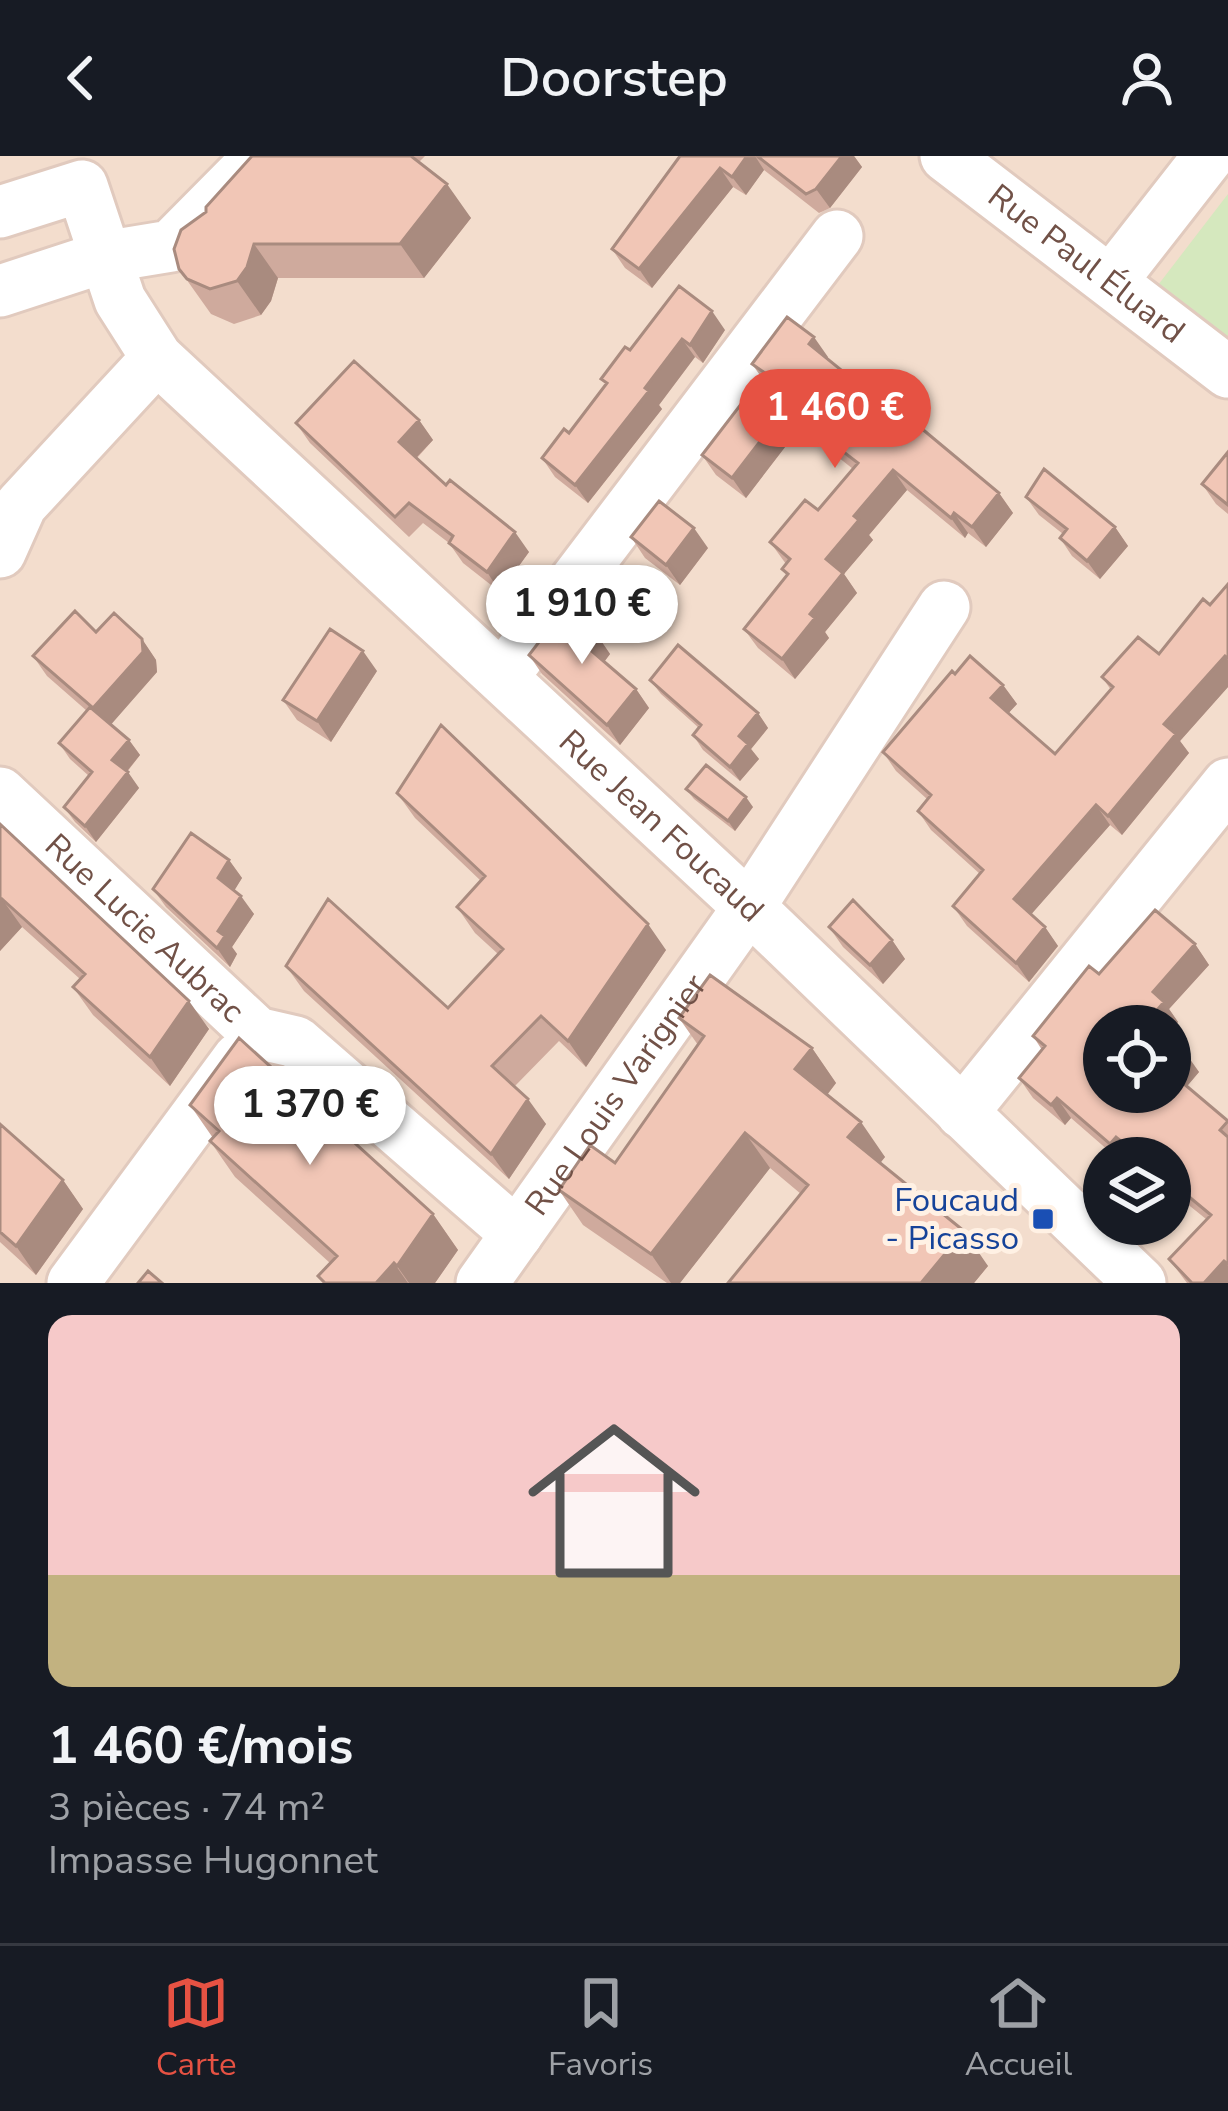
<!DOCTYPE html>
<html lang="fr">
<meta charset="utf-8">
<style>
:root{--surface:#171b24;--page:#242831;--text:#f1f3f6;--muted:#9ea1a6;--line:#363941;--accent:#e65243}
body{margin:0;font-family:"Nunito Sans",sans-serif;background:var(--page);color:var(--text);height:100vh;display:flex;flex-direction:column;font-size:45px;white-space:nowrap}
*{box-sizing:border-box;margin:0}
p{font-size:39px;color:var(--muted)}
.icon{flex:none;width:66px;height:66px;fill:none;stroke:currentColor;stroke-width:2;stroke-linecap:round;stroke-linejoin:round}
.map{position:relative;height:1127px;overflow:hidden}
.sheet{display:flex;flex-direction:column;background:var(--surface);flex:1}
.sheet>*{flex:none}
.fabs{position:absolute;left:1083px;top:849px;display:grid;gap:24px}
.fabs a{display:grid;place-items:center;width:108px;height:108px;border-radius:50%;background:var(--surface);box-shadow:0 3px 9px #0004;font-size:60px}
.price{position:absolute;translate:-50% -102px;padding:0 27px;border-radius:42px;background:#fff;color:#222;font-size:39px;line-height:78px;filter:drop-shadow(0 3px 6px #0008)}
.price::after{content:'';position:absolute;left:50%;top:72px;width:36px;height:27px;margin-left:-18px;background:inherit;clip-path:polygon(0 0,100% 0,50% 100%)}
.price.current{background:var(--accent);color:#fff}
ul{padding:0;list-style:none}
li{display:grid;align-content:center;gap:24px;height:636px;padding:0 48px}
li span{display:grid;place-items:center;height:372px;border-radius:24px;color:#555}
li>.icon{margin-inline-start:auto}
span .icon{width:216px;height:216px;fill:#fffc;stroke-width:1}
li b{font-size:51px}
header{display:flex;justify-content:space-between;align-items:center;height:156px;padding:0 48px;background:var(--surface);font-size:54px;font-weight:600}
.menu{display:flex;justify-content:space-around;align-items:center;height:168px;border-top:3px solid var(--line);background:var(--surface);font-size:33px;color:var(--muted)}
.menu a{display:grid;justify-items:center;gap:6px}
.menu .current{color:var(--accent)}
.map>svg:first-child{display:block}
.residential{fill:#f3ddcd;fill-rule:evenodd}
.green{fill:#d5e8be}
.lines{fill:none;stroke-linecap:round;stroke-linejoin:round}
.minor-casing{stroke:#e1cabe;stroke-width:57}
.minor{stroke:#fff;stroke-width:51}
.wall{fill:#cfaa9d}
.shaded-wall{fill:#a98b7f}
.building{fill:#f1c6b6;stroke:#a98b7f;stroke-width:3}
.transit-dot{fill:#1a4fb4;stroke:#fff1e4;stroke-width:4.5}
.labels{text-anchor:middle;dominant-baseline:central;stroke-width:10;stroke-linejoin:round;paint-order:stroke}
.street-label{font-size:33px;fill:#715147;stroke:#fff1e4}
.transit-label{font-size:33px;fill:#164399;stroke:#fff1e4;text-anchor:end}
</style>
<header><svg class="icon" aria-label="back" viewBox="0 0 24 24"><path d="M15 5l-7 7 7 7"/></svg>Doorstep<svg class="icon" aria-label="person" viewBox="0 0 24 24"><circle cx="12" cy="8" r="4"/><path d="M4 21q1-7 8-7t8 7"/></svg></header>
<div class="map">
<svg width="1228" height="1127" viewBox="0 0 1228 1127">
<rect width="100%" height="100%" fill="#fceddf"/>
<path class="residential" d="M0 0H1228V1127H0ZM1104 870H1170V936H1104ZM1104 1002H1170V1068H1104Z"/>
<path class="green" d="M1228 38V190L1155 133Z"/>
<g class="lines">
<defs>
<g id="minor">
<path id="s1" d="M946 0 1228 216"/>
<path id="s2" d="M0 56 82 30 120 144 157 202 749 751 1140 1127"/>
<path d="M1112 124 1209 0"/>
<path d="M0 135 104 101 171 90 260 0"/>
<path d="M0 396 21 349 157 202"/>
<path d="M503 520 837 80"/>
<path id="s3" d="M0 637 257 877 296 886 517 1078"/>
<path d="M962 957 1228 628"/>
<path d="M73 1127 239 902"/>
<path id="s4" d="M482 1127 749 751 944 451"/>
</g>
</defs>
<use href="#minor" class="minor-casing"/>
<use href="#minor" class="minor"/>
</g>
<path class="wall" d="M252 0H425L419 6 471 62 424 122H278L271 145 261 159 234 168 211 158 179 113 206 56Z
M679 0H854L862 11 830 52 819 57 764 14 746 39 733 31 652 132 625 112 612 93Z
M725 174 703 207 695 201 659 249 662 253 588 347 555 321 542 302 569 277 606 229 601 223 630 194Z
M828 201 827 203 857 227 999 337 1013 357 986 391 968 377 965 382 907 334 869 379 873 384 844 418 857 437 825 476 829 482 795 523 758 492 744 473 787 419 782 413 786 408 770 386 818 354 853 313 838 301 824 281 825 279 805 265 746 342 716 319 702 299 762 222 752 208Z
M419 264 433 284 417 302 446 329 529 396 500 436 463 407 449 387 423 367 409 381 310 287 296 267Z
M1228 296V358L1216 348 1202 328Z
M1026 341 1115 371 1128 390 1100 423 1072 400 1060 382 1063 378 1039 359Z
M631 381 708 392 680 429 645 402Z
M1228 428V531L1180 585 1189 597 1122 679 1110 669 1031 758 1045 771 1058 790 1029 826 967 770 953 750 980 718 931 674 918 655 927 643 896 615 883 596 955 518 1003 529 1017 548 1008 557 1055 598 1111 534 1102 521 1159 498Z
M96 476 142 483 156 504 157 516 111 568 129 584 140 599 127 616 139 632 96 686 75 666 64 651 89 620 70 603 59 587 87 555 47 520 33 500Z
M597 479 610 498 604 506 636 533 649 552 620 589 542 518 529 499Z
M377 515 331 586 297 564 283 544Z
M650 524 758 557 768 572 751 593 759 603 740 625 703 594 693 579 699 572 661 538Z
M686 633 753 651 735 675 694 643Z
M397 637 666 794 586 911 559 885 515 930 546 968 509 1023 304 835 286 810 448 852 498 798 475 777 457 751 481 725 415 662Z
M0 668 209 873 170 930 93 859 73 831 80 823 22 771 0 795Z
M229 704 242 722 234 734 254 758 232 791 237 798 230 811 166 751 153 733Z
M829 771 892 784 905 803 883 828 843 791Z
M1195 788 1209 809 1169 853 1178 866 1172 873 1174 887 1199 916 1187 930 1228 965V1127H1187L1169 1103 1206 1063 1170 1034V1002H1117L1071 962 1065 969 1033 942 1019 922 1042 894 1033 880 1099 818Z
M679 862 812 892 836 927 827 939 885 1001 880 1007 988 1110 974 1127H728L801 1038 770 1012 680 1127H667L583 1069 559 1034 615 1007 698 889Z
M190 949 433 1058 458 1094 435 1127H323L318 1120 330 1107 235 1021 210 985 213 982Z
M0 968 63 1024 83 1053 36 1119 0 1086Z"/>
<path class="shaded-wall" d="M747 0H755L764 14 746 39 732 21Z
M842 0H854L862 11 830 52 816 33Z
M720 12 733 31 652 132 639 113Z
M447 28 471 62 424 122 400 88Z
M254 88 278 122 271 145 261 159 237 125Z
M712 155 725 174 703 207 690 189Z
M814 181 828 201 823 208 809 188Z
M682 183 695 201 659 249 662 253 588 347 575 329Z
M791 245 805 265 746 342 732 322Z
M419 264 433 284 413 305 399 286Z
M893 314 907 334 869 379 873 384 844 418 857 437 825 476 829 482 795 523 782 503 810 458 826 403 854 360Z
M999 337 1013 357 986 391 972 371Z
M954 357 968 377 965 382 951 362Z
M1115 371 1128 390 1100 423 1087 405Z
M694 372 708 392 680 429 666 409Z
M515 376 529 396 500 436 487 416Z
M597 479 610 498 601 510 587 491Z
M142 483 156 504 157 516 108 572 93 552Z
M363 495 377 515 331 586 317 565Z
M1225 500 1228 504V531L1180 585 1189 597 1122 679 1108 660 1164 568Z
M1003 529 1017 548 1004 562 991 542Z
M636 533 649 552 620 589 607 569Z
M758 557 768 572 751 593 759 603 740 625 730 611 739 580Z
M129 584 140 599 123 620 112 604Z
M128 616 139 632 96 686 85 670Z
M746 641 753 651 735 675 728 665Z
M1096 649 1110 669 1028 762 1014 743Z
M229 704 242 722 231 740 218 722Z
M241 740 254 758 232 791 237 798 230 811 217 792 218 775Z
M2 743 22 771 0 795V745Z
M648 768 666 794 586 911 568 885Z
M1045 771 1058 790 1029 826 1016 807Z
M892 784 905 803 883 828 870 809Z
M1195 788 1209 809 1169 853 1178 866 1172 873 1176 896 1170 888V870H1161L1153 836Z
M189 845 209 873 170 930 150 901Z
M812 892 836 927 820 948 795 913Z
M1185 896 1199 916 1183 935 1170 914Z
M1057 942 1071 962 1065 969 1051 949Z
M528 943 546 968 509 1023 491 998Z
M861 966 885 1001 873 1016 848 981Z
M745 977 770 1012 680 1127H671L651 1098Z
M1116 981 1130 1001 1129 1002H1119L1110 988Z
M63 1024 83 1053 36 1119 16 1090Z
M433 1058 458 1094 435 1127H409L397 1110Z
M964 1075 988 1110 974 1127H921Z
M1224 1105 1228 1110V1127H1204Z
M394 1107 408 1127H376Z"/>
<path class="building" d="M252 0H411L447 28 400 88H254L247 111 237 125 210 133 187 123 179 113 174 93 181 74 206 56V51Z
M680 0H747L732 21 720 12 639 113 612 93Z
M757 0H842L816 33 806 38Z
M679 130 712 155 690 189 682 183 645 232 649 235 575 329 542 302 564 273 569 277 607 227 601 223 625 191 630 194Z
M787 161 814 181 809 188 857 227 861 222 999 337 972 371 954 357 951 362 893 314 854 360 859 364 826 403 843 417 810 458 815 462 782 503 744 473 788 418 782 413 790 403 770 386 805 344 818 354 858 307 824 281 830 273 791 245 732 322 702 299 765 217 752 208Z
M354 205 419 264 399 286 446 329 450 324 515 376 487 416 449 387 453 380 409 347 395 361 296 267Z
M1228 296V349L1202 328Z
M1044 313 1115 371 1087 405 1060 382 1067 373 1026 341Z
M659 345 694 372 666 409 631 381Z
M1228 428V502L1225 500 1164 568 1176 578 1108 660 1096 649 1014 743 1045 771 1016 807 953 750 983 714 918 655 931 639 883 596 952 515 955 518 970 500 1003 529 991 542 1055 598 1113 531 1102 521 1138 481 1159 498 1203 443 1210 449Z
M565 452 597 479 587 491 636 533 607 569 529 499Z
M75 455 96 476 114 457 142 483 143 496 93 552 33 500Z
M330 473 363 495 317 565 283 544Z
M678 489 758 557 739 580 748 588 730 611 693 579 701 569 650 524Z
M90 551 129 584 112 604 128 616 85 670 64 651 92 616 59 587Z
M441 569 648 768 568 885 541 860 492 910 528 943 491 998 286 810 328 743 448 852 503 793 457 751 485 720 397 637Z
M706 609 746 641 728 665 686 633Z
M0 668 189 845 150 901 73 831 85 818 2 743 0 745Z
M191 677 229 704 218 722 241 740 218 775 225 780 217 792 153 733Z
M853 744 892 784 870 809 829 771Z
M1155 754 1195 788 1153 836 1164 846 1158 853 1161 870H1104V936H1170V916L1228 965 1220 974 1228 981V1108L1224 1105 1204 1127H1192L1169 1103 1211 1059 1170 1025V1002H1142L1116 981 1110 988 1057 942 1051 949 1019 922 1045 890 1033 880 1089 810 1099 818Z
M710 819 812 892 795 913 861 966 848 981 964 1075 921 1127H728L808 1029 745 977 651 1098 559 1034 590 989 615 1007 704 880 679 862Z
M239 882 433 1058 397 1110 394 1107 376 1127H325L318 1120 337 1100 210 985 219 975 190 949Z
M1170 883 1185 896 1170 914Z
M0 968 63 1024 16 1090 0 1076Z
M148 1115 162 1127H138Z"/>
<rect class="transit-dot" x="1031" y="1051" width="24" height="24" rx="6"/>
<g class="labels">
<g class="street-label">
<text stroke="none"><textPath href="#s1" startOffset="177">Rue Paul Éluard</textPath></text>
<text stroke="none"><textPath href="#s2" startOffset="963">Rue Jean Foucaud</textPath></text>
<text stroke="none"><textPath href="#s3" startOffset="198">Rue Lucie Aubrac</textPath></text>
<text stroke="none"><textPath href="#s4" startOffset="231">Rue Louis Varignier</textPath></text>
</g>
<g class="transit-label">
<text x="1019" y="1044">Foucaud<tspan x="1019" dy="38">- Picasso</tspan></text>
</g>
</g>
</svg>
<div class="fabs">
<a><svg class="icon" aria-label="locate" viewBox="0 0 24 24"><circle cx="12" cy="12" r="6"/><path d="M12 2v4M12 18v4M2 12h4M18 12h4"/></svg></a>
<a><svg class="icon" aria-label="layers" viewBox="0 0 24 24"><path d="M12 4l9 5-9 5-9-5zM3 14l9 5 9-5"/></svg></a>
</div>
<b class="price current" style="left:835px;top:315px">1 460 €</b>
<b class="price" style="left:582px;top:511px">1 910 €</b>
<b class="price" style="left:310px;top:1012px">1 370 €</b>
</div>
<section class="sheet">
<ul>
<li><span style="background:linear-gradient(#f6c9c9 70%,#c2b280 0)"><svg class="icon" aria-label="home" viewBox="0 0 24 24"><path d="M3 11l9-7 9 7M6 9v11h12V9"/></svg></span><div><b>1 460 €/mois</b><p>3 pièces · 74 m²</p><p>Impasse Hugonnet</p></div></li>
</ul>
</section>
<nav class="menu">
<a class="current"><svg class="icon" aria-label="map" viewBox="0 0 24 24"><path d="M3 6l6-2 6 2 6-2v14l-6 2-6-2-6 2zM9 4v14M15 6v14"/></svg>Carte</a>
<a><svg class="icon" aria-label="saved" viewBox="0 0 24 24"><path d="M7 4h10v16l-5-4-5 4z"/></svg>Favoris</a>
<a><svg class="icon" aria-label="home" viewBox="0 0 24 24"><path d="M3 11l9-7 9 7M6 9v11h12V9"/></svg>Accueil</a>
</nav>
